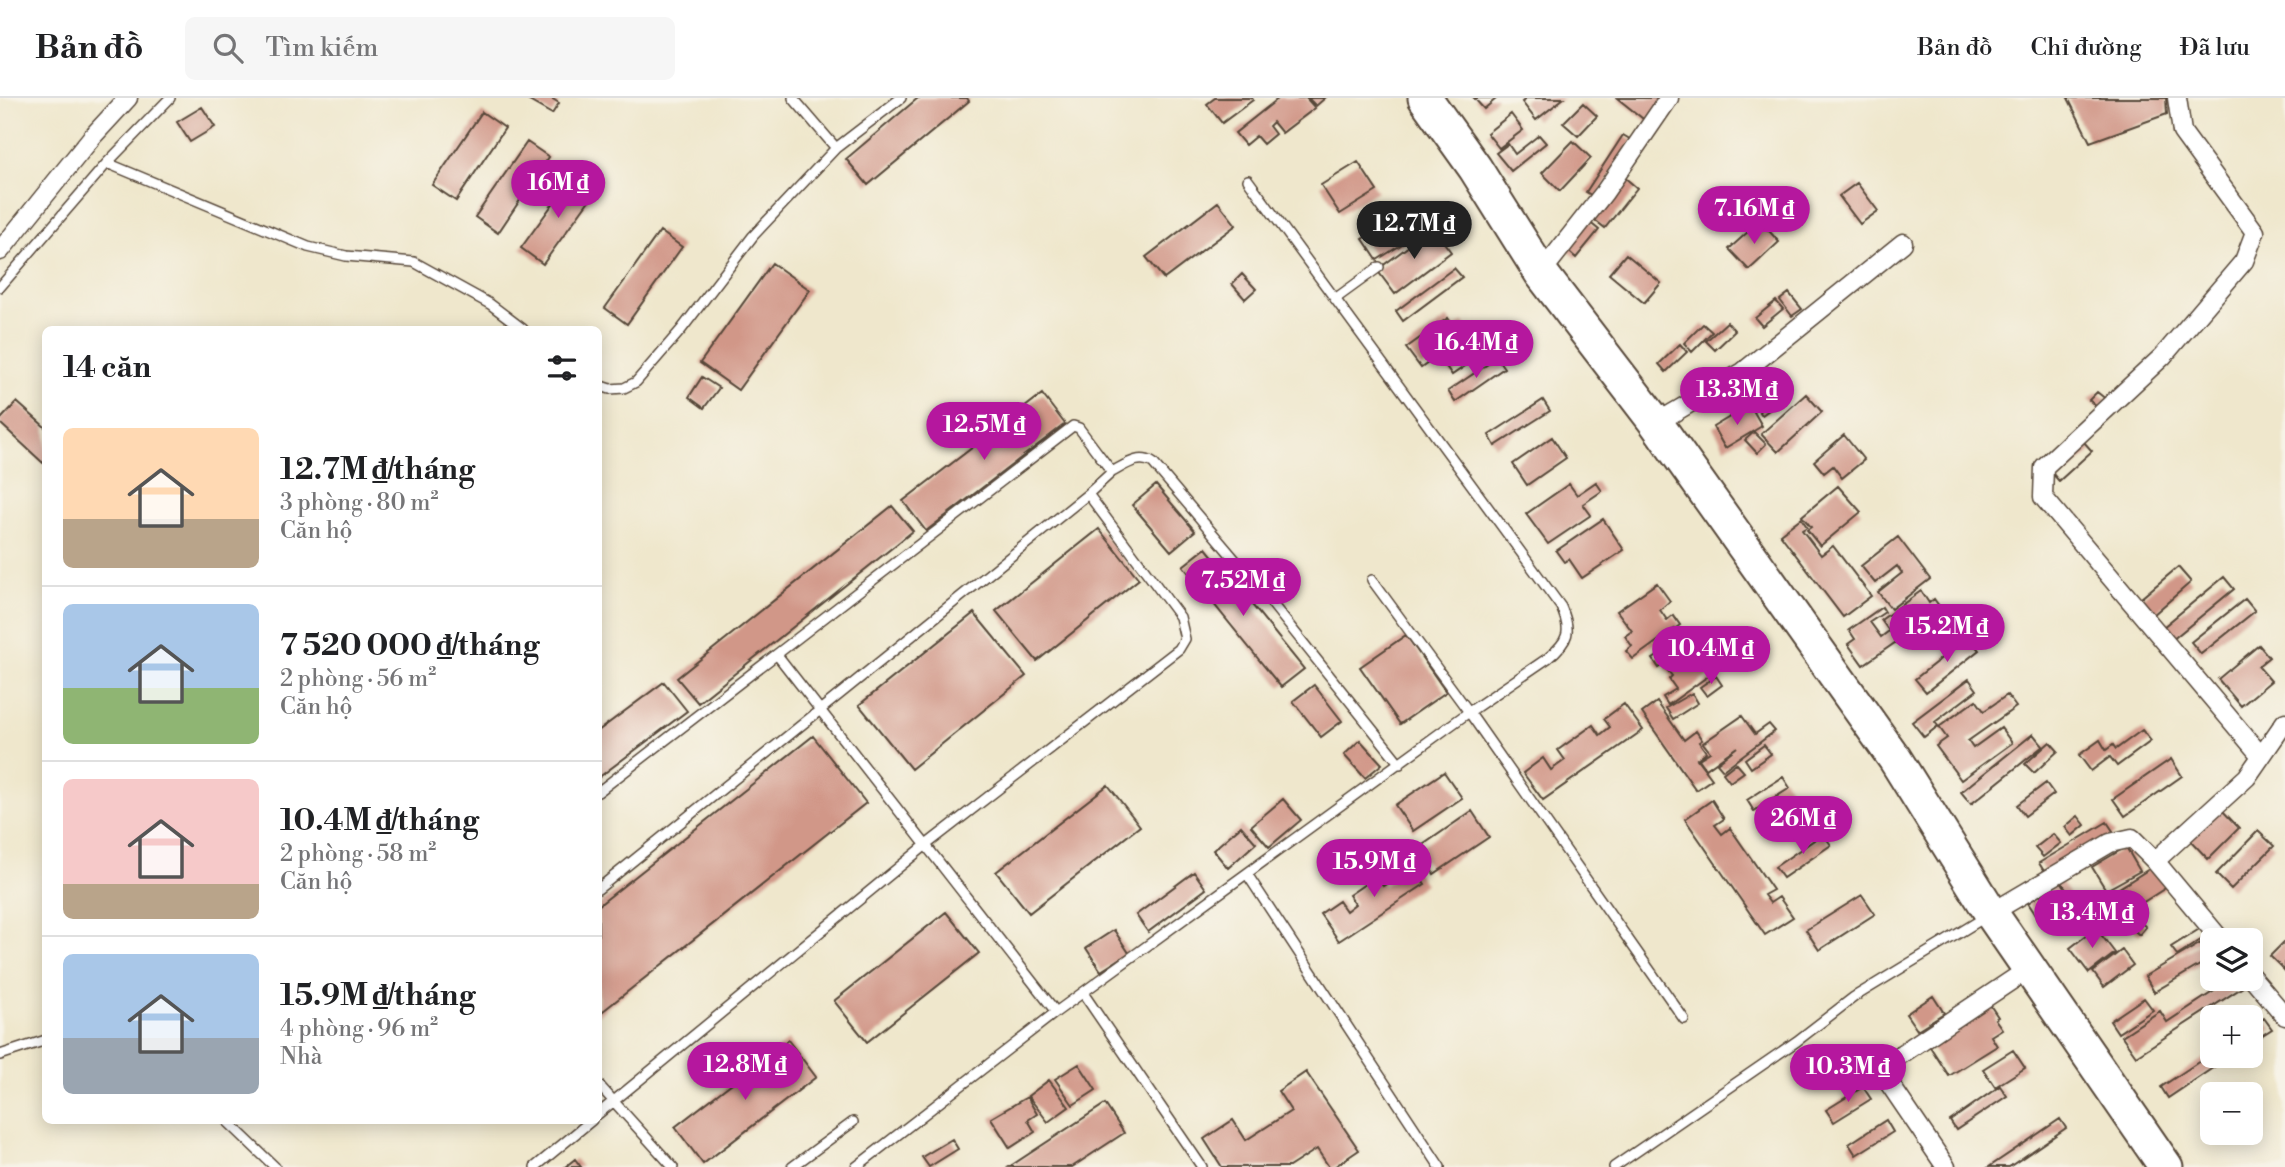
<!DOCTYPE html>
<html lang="vi">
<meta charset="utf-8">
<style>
:root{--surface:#fff;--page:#f6f6f6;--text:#202124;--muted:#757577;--line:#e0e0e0;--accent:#b5179e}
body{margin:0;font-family:"Libre Bodoni",serif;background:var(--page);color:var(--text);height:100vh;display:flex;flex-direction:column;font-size:26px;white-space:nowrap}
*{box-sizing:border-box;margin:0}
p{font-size:23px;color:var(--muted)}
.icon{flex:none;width:38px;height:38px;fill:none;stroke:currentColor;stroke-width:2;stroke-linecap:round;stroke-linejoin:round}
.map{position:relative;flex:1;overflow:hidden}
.drawer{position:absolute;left:42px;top:228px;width:560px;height:798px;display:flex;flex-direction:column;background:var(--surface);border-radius:10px;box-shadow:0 4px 18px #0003}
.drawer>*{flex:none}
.buttons{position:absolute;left:2200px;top:830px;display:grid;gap:14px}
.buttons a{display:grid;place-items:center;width:63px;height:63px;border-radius:10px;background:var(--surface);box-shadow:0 4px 18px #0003;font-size:35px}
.price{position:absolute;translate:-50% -60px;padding:0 16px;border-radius:24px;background:var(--accent);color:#fff;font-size:23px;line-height:46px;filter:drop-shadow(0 2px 4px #0008)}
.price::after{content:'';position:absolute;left:50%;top:42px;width:21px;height:16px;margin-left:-10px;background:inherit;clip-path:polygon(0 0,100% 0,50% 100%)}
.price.on{background:#222;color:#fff}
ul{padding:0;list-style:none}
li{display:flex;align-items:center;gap:21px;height:175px;padding:0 21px}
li+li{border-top:2px solid var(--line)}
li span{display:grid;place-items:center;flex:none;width:196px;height:140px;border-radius:10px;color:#555}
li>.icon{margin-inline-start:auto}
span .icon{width:84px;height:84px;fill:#fffc;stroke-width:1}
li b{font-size:30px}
h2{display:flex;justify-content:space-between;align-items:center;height:84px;padding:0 21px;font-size:30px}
header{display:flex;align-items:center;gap:42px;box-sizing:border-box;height:98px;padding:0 35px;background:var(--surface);border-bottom:2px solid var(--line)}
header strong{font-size:33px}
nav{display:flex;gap:38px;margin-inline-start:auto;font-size:24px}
.search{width:490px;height:63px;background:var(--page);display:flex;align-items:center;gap:18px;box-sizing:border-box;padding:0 24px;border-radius:10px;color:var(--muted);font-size:26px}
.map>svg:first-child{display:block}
.building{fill:#d19788}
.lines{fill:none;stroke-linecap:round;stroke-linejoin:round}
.lane-casing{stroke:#564638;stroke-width:12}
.street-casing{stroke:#564638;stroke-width:21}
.highway-casing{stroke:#564638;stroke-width:37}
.lane{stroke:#fff;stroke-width:9}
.street{stroke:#fff;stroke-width:18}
.highway{stroke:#fff;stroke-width:33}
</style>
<header>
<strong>Bản đồ</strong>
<div class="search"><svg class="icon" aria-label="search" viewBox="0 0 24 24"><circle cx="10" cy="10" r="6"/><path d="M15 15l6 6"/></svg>Tìm kiếm</div>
<nav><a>Bản đồ</a><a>Chỉ đường</a><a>Đã lưu</a></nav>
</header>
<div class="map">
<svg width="2285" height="1069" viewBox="0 0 2285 1069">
<rect width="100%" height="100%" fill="#f7f3e8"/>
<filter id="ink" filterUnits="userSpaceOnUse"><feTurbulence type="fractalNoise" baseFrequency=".0143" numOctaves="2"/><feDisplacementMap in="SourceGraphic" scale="14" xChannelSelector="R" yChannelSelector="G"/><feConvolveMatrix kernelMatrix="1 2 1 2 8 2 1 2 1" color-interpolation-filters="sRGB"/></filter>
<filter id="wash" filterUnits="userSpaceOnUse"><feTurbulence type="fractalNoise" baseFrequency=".00686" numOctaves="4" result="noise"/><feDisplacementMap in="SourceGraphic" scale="28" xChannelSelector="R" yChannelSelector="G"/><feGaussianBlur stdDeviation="1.57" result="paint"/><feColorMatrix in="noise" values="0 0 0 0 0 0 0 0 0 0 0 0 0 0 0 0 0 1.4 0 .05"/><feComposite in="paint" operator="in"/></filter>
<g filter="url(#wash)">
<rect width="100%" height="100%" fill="#efe7cc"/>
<g id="blocks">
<path class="building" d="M524 0H551L559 5 552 16Z
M918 0H967L969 3 868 87 846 61Z
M1215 0H1252L1253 2 1222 25 1207 6Z
M1279 0H1306L1315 10 1282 35 1273 24 1269 28 1275 36 1263 46 1256 38 1245 47 1235 35Z
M1308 0H1325L1316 8Z
M1474 0H1497L1484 11Z
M1527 0H1564L1536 22 1522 4Z
M1617 0H1666L1647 24Z
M2068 0H2166L2167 16 2090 44Z
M1583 5 1597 18 1578 38 1563 25Z
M202 9 215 29 190 44 177 24Z
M482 14 505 30 456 103 432 87Z
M1511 16 1523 32 1499 50 1487 35Z
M1539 37 1546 45 1511 73 1496 55 1508 46 1515 56Z
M1623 37 1633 43 1596 100 1586 94Z
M1573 43 1591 60 1560 93 1542 75Z
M527 44 549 59 498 135 475 119Z
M1358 64 1377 93 1340 116 1321 87Z
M573 78 595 94 543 166 521 150Z
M1624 79 1637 90 1605 130 1591 119Z
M1857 85 1878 113 1860 126 1839 98Z
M1218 104 1236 127 1164 181 1146 159Z
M1406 114 1420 135 1377 162 1363 141Z
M1588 123 1599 132 1576 160 1565 150Z
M1760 123 1779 144 1749 172 1729 151Z
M1433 130 1451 154 1395 196 1377 172Z
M660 133 682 149 627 226 605 210Z
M1626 156 1661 185 1644 205 1609 176Z
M772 165 810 192 738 292 700 265Z
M1454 170 1462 179 1403 223 1396 213Z
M1242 176 1256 191 1245 201 1232 186Z
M1789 195 1802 211 1792 218 1780 202Z
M1776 203 1783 211 1762 228 1755 220Z
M1448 220 1455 230 1464 224 1478 244 1482 240 1490 251 1452 277 1445 267 1453 261 1446 252 1421 270 1406 250Z
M1727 224 1735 233 1715 252 1706 243Z
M1703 226 1712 234 1692 254 1684 245Z
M1680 246 1687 254 1666 274 1659 266Z
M1497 260 1504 270 1455 304 1448 293Z
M702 279 719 290 704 310 689 299Z
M1771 290 1780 304 1762 317 1752 303Z
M2097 294 2107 302 2099 311 2089 302Z
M1042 296 1065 326 926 433 903 403Z
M1806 296 1822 314 1778 354 1761 336Z
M1543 302 1550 313 1495 348 1489 337Z
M17 304 46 330V361L43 365 0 325V322Z
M1750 307 1762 328 1725 350 1713 329Z
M1754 334 1766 346 1757 355 1745 342Z
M1844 337 1864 362 1842 380 1833 368 1824 375 1814 363Z
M1552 339 1566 360 1527 387 1513 366Z
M2083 343 2092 353 2059 383 2051 374Z
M1596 384 1602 393 1583 406 1591 417 1548 446 1526 416 1569 386 1577 397Z
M1156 387 1195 433 1171 453 1132 407Z
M1838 388 1861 414 1820 448 1807 432 1811 429 1802 418Z
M892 408 913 433 698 605 677 580Z
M1801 420 1807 429 1802 432 1821 457 1833 448 1871 498 1843 519 1780 436Z
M1603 421 1624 452 1582 480 1569 461 1564 464 1556 453Z
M1099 431 1139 481 1037 563 996 513Z
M1898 439 1930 481 1891 511 1878 494 1902 475 1897 468 1875 485 1861 468Z
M1206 450 1304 571 1281 589 1183 468Z
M2178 469 2191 484 2153 517 2140 501Z
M2224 479 2234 491 2172 542 2162 530Z
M1657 485 1670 503 1660 512 1667 522 1673 517 1680 527 1633 561 1626 553 1632 548 1625 538 1632 533 1617 513Z
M1921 493 1929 505 1934 501 1942 512 1863 567 1848 546 1855 541 1849 532 1882 509 1885 514 1870 524 1881 539 1889 533 1881 522Z
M2245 501 2255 513 2201 556 2191 544Z
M974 515 1026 578 911 671 859 607Z
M1699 531 1705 540 1659 570 1653 561Z
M1406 537 1446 594 1400 626 1360 569Z
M1968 539 1979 552 1926 594 1915 581Z
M1721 544 1728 554 1706 569 1711 576 1668 607 1663 599 1676 591 1669 581 1672 578 1665 569 1696 547 1703 557Z
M2259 547 2269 559 2258 568 2271 583 2241 608 2218 581Z
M1716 578 1722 587 1707 598 1700 589Z
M1969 581 1977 592 1935 624 1938 628 1924 639 1912 624Z
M664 584 687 613 598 680V633Z
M1314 587 1342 623 1321 639 1293 603Z
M1692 595 1698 605 1673 621 1666 610Z
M2007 597 2016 609 1968 643 1973 650 2001 630 2012 645 1961 682 1936 648 1947 640 1939 629 1976 602 1984 613Z
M1657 604 1684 642 1696 633 1702 642 1699 644 1706 654 1697 661 1712 681 1696 692 1642 615Z
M1624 606 1643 632 1543 702 1523 675 1543 660 1551 672 1565 662 1558 652 1593 627 1600 637 1610 629 1604 621Z
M1742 618 1755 636 1769 626 1775 633 1723 672 1717 665 1737 649 1706 671 1699 661 1710 654 1703 645Z
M2142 632 2151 643 2117 668 2110 659 2091 673 2079 657 2100 642 2106 652 2113 647 2116 651Z
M2033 636 2043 648 1971 706 1961 694Z
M813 638 866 705 598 917V808Z
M1360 642 1382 666 1365 680 1344 657Z
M2050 644 2058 653 2034 675 2025 666Z
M1764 647 1771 656 1751 670 1745 661Z
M2171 661 2182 678 2125 718 2113 701Z
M1736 665 1744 674 1730 684 1723 675Z
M1444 674 1462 700 1413 733 1395 707Z
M1783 679 1790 690 1754 713 1747 702Z
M2046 685 2054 696 2025 718 2017 707Z
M1108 687 1140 728 1029 815 996 774Z
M1283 701 1301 722 1269 749 1251 728Z
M1712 702 1724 721 1715 727 1722 736 1730 730 1773 792 1764 797 1770 805 1779 799 1793 819 1765 837 1685 721Z
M2220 710 2239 730 2208 761 2189 741Z
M1472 713 1489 739 1434 776 1417 751Z
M2078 718 2085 727 2072 738 2065 729Z
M2107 724 2115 736 2047 778 2039 765Z
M1241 728 1256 745 1228 770 1213 752Z
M2258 733 2274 748 2231 791 2216 776Z
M1823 736 1831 747 1783 780 1775 769Z
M2053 736 2061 745 2043 759 2035 750Z
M2126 749 2140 773 2106 792 2092 769Z
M1405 757 1425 786 1339 843 1320 816 1339 803 1346 813 1355 806 1349 797 1377 778 1383 788 1392 782 1384 771Z
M2154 768 2167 789 2112 824 2099 803Z
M1194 774 1206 791 1148 834 1136 817Z
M2061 783 2077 807 2044 829 2028 805Z
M1862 797 1875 816 1819 852 1806 832Z
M946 814 979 855 867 944 834 903Z
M2137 821 2146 829 2139 837 2130 828Z
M2096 830 2115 855 2089 875 2070 850Z
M2201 830 2207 838 2177 857 2171 849Z
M1114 832 1129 855 1101 873 1086 850Z
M2285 843V873L2270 858Z
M2201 845 2210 861 2154 894 2145 878Z
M2122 852 2133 867 2104 889 2093 874Z
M2234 880H2247L2249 885 2136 958 2122 938 2160 913 2167 924Z
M1933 898 1944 915 1917 932 1906 916Z
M2144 900 2153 912 2118 935 2110 923Z
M1990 907 1998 919 1995 921 2002 931 1991 938 1997 948 1949 978 1929 947Z
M2264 920 2272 931 2250 945V929Z
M788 942 816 979 703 1066 675 1029Z
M2013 952 2025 970 1995 989 1983 971Z
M2212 955V957H2232L2168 1000 2161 989Z
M1079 966 1096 992 1073 1007 1055 981Z
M1306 974 1359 1052 1334 1069H1329L1317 1051 1289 1069H1222L1204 1041 1233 1022 1246 1042 1291 1013 1278 993Z
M1049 982 1069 1009 1048 1024 1028 998Z
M2000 988 2007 998 1956 1032 1950 1023Z
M1863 989 1871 1001 1834 1024 1826 1012Z
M1027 999 1037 1016 1028 1022 1035 1034 1010 1050 991 1020Z
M1105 1006 1124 1035 1072 1069H1009Z
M2060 1021 2066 1030 2009 1069H1989Z
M1886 1022 1893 1034 1856 1057 1849 1046Z
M952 1041 958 1051 929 1069 922 1059Z
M575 1061 581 1069H565Z"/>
</g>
</g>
<g filter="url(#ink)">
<use href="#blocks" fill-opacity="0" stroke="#564638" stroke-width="2"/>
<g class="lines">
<defs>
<path id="lane" d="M793 0 836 50 901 0
M107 65 308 149 346 158 414 164 490 206 523 231
M0 189 107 65 170 0
M1335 201 1379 169
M598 287 610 291 624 290 636 284 681 232 753 138 836 50
M1112 374C1125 367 1139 356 1153 365L1265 497 1400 666
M1372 482 1469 614 1684 921
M778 558 1056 914
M598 694 1073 328 1079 330 1112 374 1088 396
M1247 776 1440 1069
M598 791 1088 396 1180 519 1185 541 1179 551 926 747 598 1016
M1083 895 1202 1069
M0 957 46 942
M598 986 673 1069
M226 1022 275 1069
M535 1069 592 1022
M792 1069 853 1024
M856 1069 1056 914 1469 614 1548 560C1569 543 1572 533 1561 509L1248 82
M1614 1069 1797 943 1854 899 1987 818"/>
<path id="street" d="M2177 0 2182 34 2255 134 2244 163 2163 258 2044 369 2043 399 2261 658
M0 153 92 39 128 0
M1541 175 1604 95 1669 0
M1656 325 1743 274 1903 145
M2155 763 2247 679 2285 624
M1991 815 2110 745 2132 740 2155 763 2221 842
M2250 877 2285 918
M1946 1069 1889 985C1885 971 1889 965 1900 957L2030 870"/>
<path id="highway" d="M1425 0 1475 70 1541 175 1656 325 1895 661 1991 815 2166 1069"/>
</defs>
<use href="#lane" class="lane-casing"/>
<use href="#street" class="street-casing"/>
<use href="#highway" class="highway-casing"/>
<use href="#lane" class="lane"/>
<use href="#street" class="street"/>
<use href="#highway" class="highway"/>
</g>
</g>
</svg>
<div class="buttons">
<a><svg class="icon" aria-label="layers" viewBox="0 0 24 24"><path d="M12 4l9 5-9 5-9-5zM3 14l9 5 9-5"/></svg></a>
<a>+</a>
<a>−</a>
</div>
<b class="price" style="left:558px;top:122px">16M ₫</b>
<b class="price" style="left:1754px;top:148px">7.16M ₫</b>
<b class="price on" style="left:1414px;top:163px">12.7M ₫</b>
<b class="price" style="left:1476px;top:282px">16.4M ₫</b>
<b class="price" style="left:1737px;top:329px">13.3M ₫</b>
<b class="price" style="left:984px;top:364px">12.5M ₫</b>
<b class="price" style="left:1243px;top:520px">7.52M ₫</b>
<b class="price" style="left:1947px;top:566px">15.2M ₫</b>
<b class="price" style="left:1711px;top:588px">10.4M ₫</b>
<b class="price" style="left:1803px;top:758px">26M ₫</b>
<b class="price" style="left:1374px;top:801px">15.9M ₫</b>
<b class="price" style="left:2092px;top:852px">13.4M ₫</b>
<b class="price" style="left:745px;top:1004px">12.8M ₫</b>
<b class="price" style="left:1848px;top:1006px">10.3M ₫</b>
<section class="drawer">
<h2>14 căn<svg class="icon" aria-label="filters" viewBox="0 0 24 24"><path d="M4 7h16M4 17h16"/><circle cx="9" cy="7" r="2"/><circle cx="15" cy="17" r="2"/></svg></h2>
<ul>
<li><span style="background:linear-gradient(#ffd9b3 65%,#b9a48a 0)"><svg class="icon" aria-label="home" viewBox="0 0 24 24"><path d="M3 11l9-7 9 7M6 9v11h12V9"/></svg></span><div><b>12.7M ₫/tháng</b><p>3 phòng · 80 m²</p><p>Căn hộ</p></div></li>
<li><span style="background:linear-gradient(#a9c7e8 60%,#8fb573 0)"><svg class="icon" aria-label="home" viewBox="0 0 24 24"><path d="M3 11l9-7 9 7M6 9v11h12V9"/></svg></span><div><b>7 520 000 ₫/tháng</b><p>2 phòng · 56 m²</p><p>Căn hộ</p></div></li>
<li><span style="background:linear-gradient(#f6c9c9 75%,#b9a48a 0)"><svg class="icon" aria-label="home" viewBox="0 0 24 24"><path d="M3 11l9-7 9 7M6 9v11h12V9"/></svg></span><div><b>10.4M ₫/tháng</b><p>2 phòng · 58 m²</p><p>Căn hộ</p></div></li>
<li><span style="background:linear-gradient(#a9c7e8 60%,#9aa5b1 0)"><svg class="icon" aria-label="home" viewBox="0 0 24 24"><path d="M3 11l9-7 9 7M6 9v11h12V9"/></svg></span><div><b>15.9M ₫/tháng</b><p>4 phòng · 96 m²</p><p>Nhà</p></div></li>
</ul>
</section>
</div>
